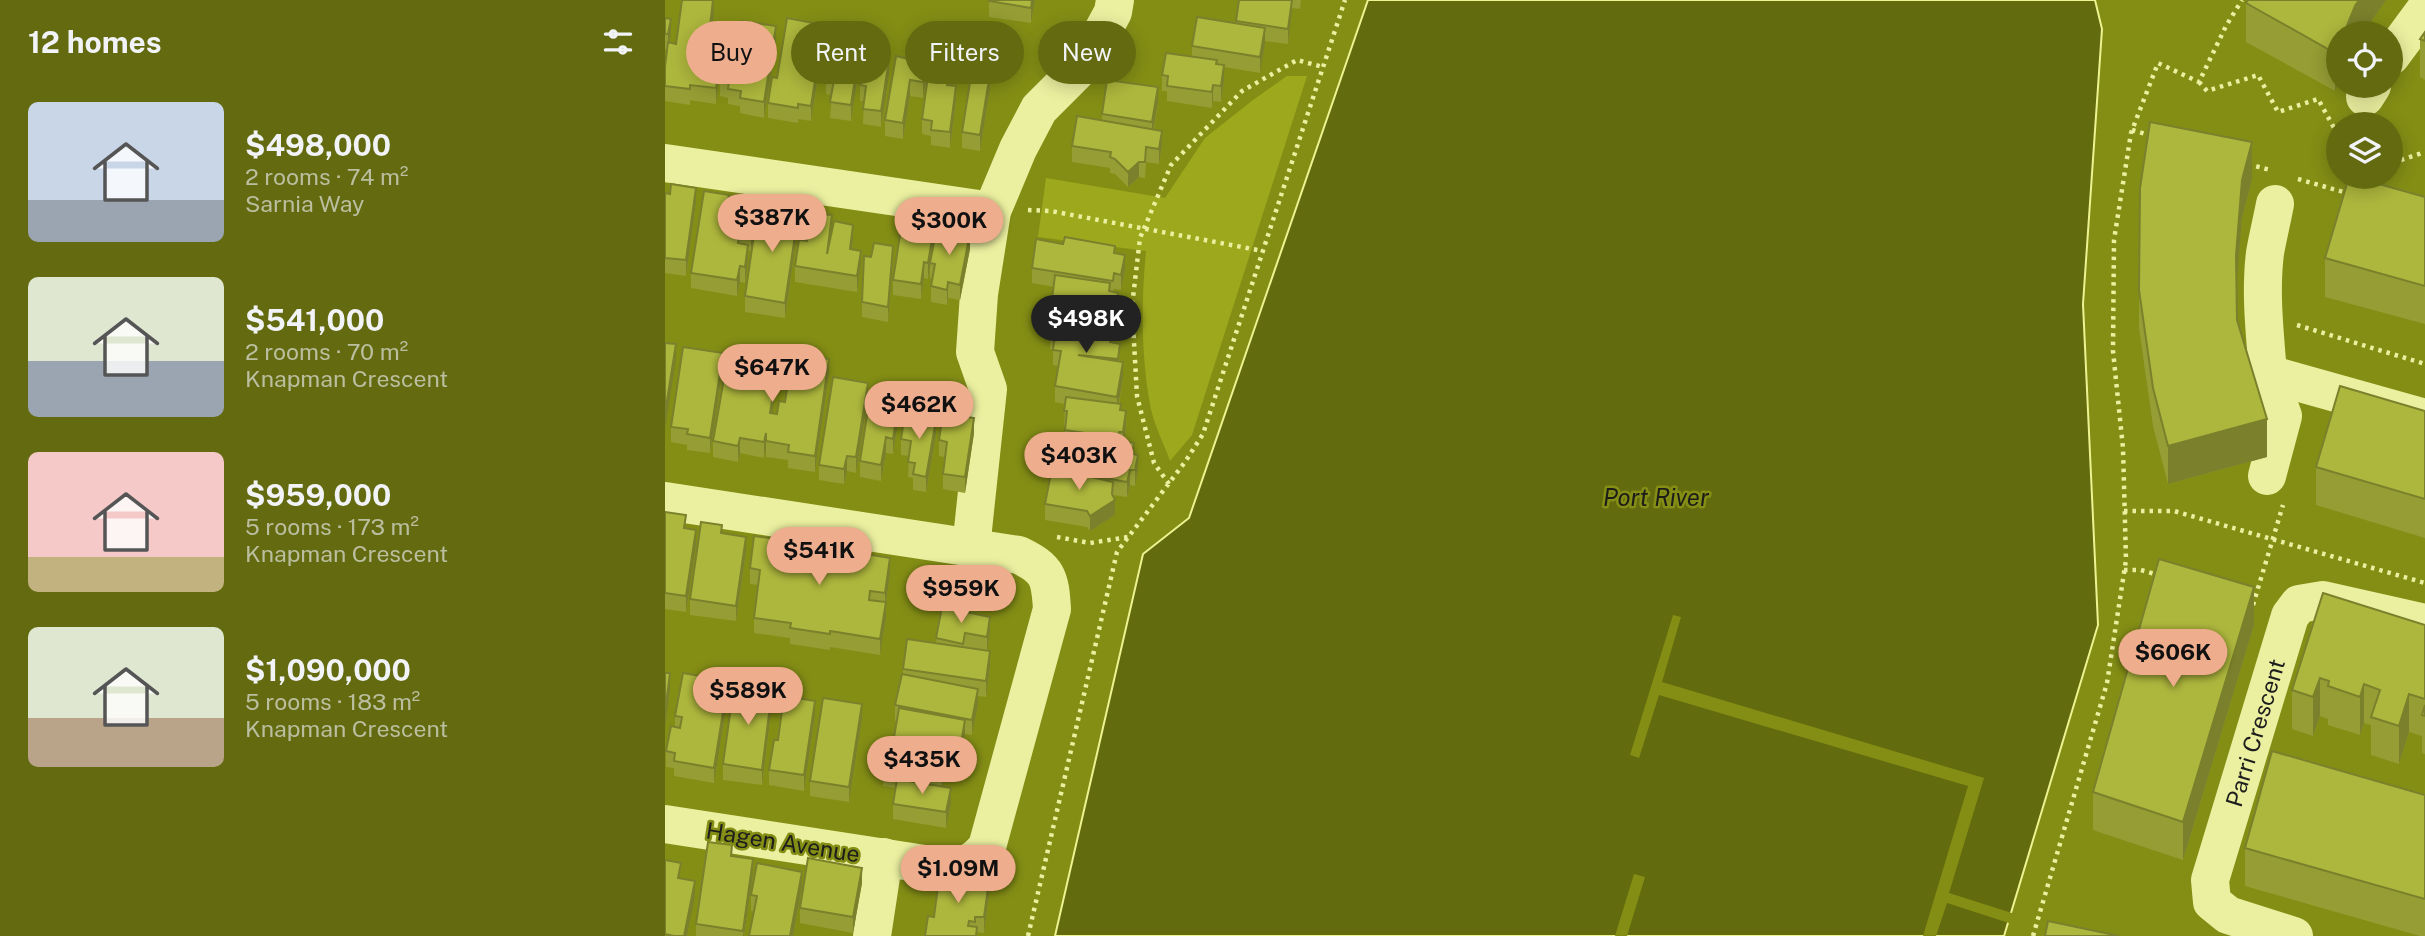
<!DOCTYPE html>
<meta charset="utf-8">
<style>
:root{--surface:#636a10;--page:#696f19;--text:#f1f3f6;--muted:#bbbf9f;--accent:#eead8d}
body{margin:0;font-family:"Public Sans",sans-serif;background:var(--page);color:var(--text);height:100vh;display:flex;flex-direction:column;font-size:26px;white-space:nowrap}
*{box-sizing:border-box;margin:0}
p{font-size:23px;color:var(--muted)}
.icon{flex:none;width:38px;height:38px;fill:none;stroke:currentColor;stroke-width:2;stroke-linecap:round;stroke-linejoin:round}
.map{position:relative;flex:1;overflow:hidden}
.drawer{display:flex;flex-direction:column;background:var(--surface);width:665px}
.drawer>*{flex:none}
.guide{position:absolute;left:21px;top:21px;width:665px;height:63px;display:flex;gap:14px}
.tools{position:absolute;left:1661px;top:21px;display:grid;gap:14px}
.tools a{display:grid;place-items:center;width:77px;height:77px;border-radius:50%;background:var(--surface);box-shadow:0 4px 18px #0003;font-size:35px}
.price{position:absolute;translate:-50% -60px;padding:0 16px;border-radius:24px;background:var(--accent);color:#111;font-size:23px;line-height:46px;filter:drop-shadow(0 2px 4px #0008)}
.price::after{content:'';position:absolute;left:50%;top:42px;width:21px;height:16px;margin-left:-10px;background:inherit;clip-path:polygon(0 0,100% 0,50% 100%)}
.price.on{background:#222;color:#fff}
ul{padding:0;list-style:none}
li{display:flex;align-items:center;gap:21px;height:175px;padding:0 28px}
li span{display:grid;place-items:center;flex:none;width:196px;height:140px;border-radius:10px;color:#555}
li>.icon{margin-inline-start:auto}
span .icon{width:84px;height:84px;fill:#fffc;stroke-width:1}
li b{font-size:30px}
h2{display:flex;justify-content:space-between;align-items:center;height:84px;padding:0 28px;font-size:30px}
.chip{padding:0 24px;border-radius:32px;background:var(--surface);box-shadow:0 4px 18px #0003;font-size:24px;line-height:63px}
.chip.on{background:var(--accent);color:#111}
main{display:flex;flex:1;min-height:0}
.map>svg:first-child{display:block}
.green{fill:#9ea81d}
.water{fill:#626b0d;stroke:#eef392;stroke-width:2}
.pier{fill:#848e15}
.lines{fill:none;stroke-linecap:round;stroke-linejoin:round}
.path{stroke:#ebf0a0;stroke-width:4.5;stroke-dasharray:3.5 5;stroke-linecap:butt}
.minor{stroke:#ebf0a0;stroke-width:38}
.wall{fill:#969d34}
.shaded-wall{fill:#7a802b}
.building{fill:#aeb73d;stroke:#7a802b;stroke-width:2}
.labels{text-anchor:middle;dominant-baseline:central;stroke-width:5;stroke-linejoin:round;paint-order:stroke}
.street-label{font-size:23px;fill:#1d1d1d;stroke:#848e15}
.water-label{font-size:24px;font-style:italic;fill:#1c1c19;stroke:#848e15}
</style>
<main>
<section class="drawer">
<h2>12 homes<svg class="icon" aria-label="filters" viewBox="0 0 24 24"><path d="M4 7h16M4 17h16"/><circle cx="9" cy="7" r="2"/><circle cx="15" cy="17" r="2"/></svg></h2>
<ul>
<li><span style="background:linear-gradient(#c9d6e8 70%,#9aa5b1 0)"><svg class="icon" aria-label="home" viewBox="0 0 24 24"><path d="M3 11l9-7 9 7M6 9v11h12V9"/></svg></span><div><b>$498,000</b><p>2 rooms · 74 m²</p><p>Sarnia Way</p></div></li>
<li><span style="background:linear-gradient(#dfe7d0 60%,#9aa5b1 0)"><svg class="icon" aria-label="home" viewBox="0 0 24 24"><path d="M3 11l9-7 9 7M6 9v11h12V9"/></svg></span><div><b>$541,000</b><p>2 rooms · 70 m²</p><p>Knapman Crescent</p></div></li>
<li><span style="background:linear-gradient(#f6c9c9 75%,#c2b280 0)"><svg class="icon" aria-label="home" viewBox="0 0 24 24"><path d="M3 11l9-7 9 7M6 9v11h12V9"/></svg></span><div><b>$959,000</b><p>5 rooms · 173 m²</p><p>Knapman Crescent</p></div></li>
<li><span style="background:linear-gradient(#dfe7d0 65%,#b9a48a 0)"><svg class="icon" aria-label="home" viewBox="0 0 24 24"><path d="M3 11l9-7 9 7M6 9v11h12V9"/></svg></span><div><b>$1,090,000</b><p>5 rooms · 183 m²</p><p>Knapman Crescent</p></div></li>
</ul>
</section>
<div class="map">
<svg width="1760" height="936" viewBox="0 0 1760 936">
<rect width="100%" height="100%" fill="#848e15"/>
<path class="green" d="M622 76H642L527 435 505 461C499 444 490 427 486 409 476 359 476 303 481 251L373 237 381 178 500 198 540 138 588 100Z"/>
<path class="water" d="M703 0H1430L1437 29 1418 304 1433 625 1339 936H390L478 554 524 518Z"/>
<path class="pier" d="M1008 615 1016 617 997 682 1319 778 1284 893 1350 914 1347 924 1282 903 1271 936H1258L1303 786 994 695 974 758 965 755Z
M969 874 980 877 962 936H950Z"/>
<g class="lines">
<path class="path" d="M1534 82 1542 91 1593 75 1613 112 1653 99 1673 135
M1467 130 1487 136
M1726 152 1730 162 1760 152
M1583 164 1605 170
M1633 179 1682 193
M363 210 386 211 598 251
M1632 325 1760 364
M504 484 489 463 472 396 467 306 475 238 506 165 577 91 632 60 658 67
M1459 511H1509L1760 583
M392 537 425 543 463 537
M1459 570H1476L1493 575
M1588 605 1618 505
M363 936 452 552 520 462 538 434 680 0
M1368 936 1442 683 1461 560 1458 448 1448 351 1449 240 1466 133 1493 63 1534 82 1561 26 1577 0"/>
<g class="minor">
<path d="M1726 56 1760 10"/>
<path d="M1700 97 1707 86"/>
<path d="M0 163 327 211"/>
<path d="M1610 204C1607 220 1603 236 1600 253 1595 293 1600 334 1603 374L1760 418"/>
<path d="M1602 476 1618 416 1603 374"/>
<path d="M0 501 354 555C383 569 385 577 387 609L322 847C307 865 300 865 279 867L0 824"/>
<path d="M306 548 323 389 310 352 314 294 327 211 353 149 374 109 421 62 448 12 450 0"/>
<path d="M207 936 219 857"/>
<path id="s1" d="M1629 936 1563 915 1547 902 1545 880 1625 616 1634 604 1658 600 1760 623"/>
</g>
</g>
<path class="wall" d="M324 0H370L366 23 324 17Z
M572 0H636L635 9 627 8 623 44 600 41 595 73 559 67V81L556 102 548 101 547 108 502 101V91H497V75L527 57V46L571 23 574 1Z
M1583 0H1721L1698 33H1673L1670 91 1581 42V3Z
M0 4V18L6 35 4 43 11 44 49 14 47 26 50 42 48 58 55 75 51 104 25 100V105L0 101V67L2 50 0 49Z
M1760 32V80L1755 77V39Z
M159 40 146 121 133 119V123L103 118V103L112 78Z
M111 42 99 118 75 113V106L63 104V98L55 96V81L71 53Z
M231 56 263 71 258 98 245 96 238 139 220 136V120Z
M194 69 186 121 165 118 167 95 161 94V78Z
M224 76 216 127 198 124 199 101H195V85Z
M285 81V85L291 101 285 148 266 145V136L257 134V119Z
M325 89 315 151 297 148V132Z
M493 103 489 129 497 146 494 164 481 162 480 178 474 177 463 187 450 174 445 173V168L407 162V146L437 120V114Z
M1587 180 1577 218 1571 284 1572 320 1602 457 1503 484 1488 426 1474 328V290Z
M0 193 31 203 21 276 0 273Z
M1760 197V324L1660 297V258Z
M64 201 91 205 86 251 83 250V261L80 283 75 282 72 296 26 288V273Z
M111 211 134 223 120 318 80 312V296Z
M167 228 188 240 187 249 196 266 192 292 130 282V266L142 241Z
M305 249 295 300 283 298 282 305 266 302V286L267 279 265 278V266L263 279 259 278 256 299 228 295V280L267 251Z
M450 253 460 270 456 290 449 289 448 292 453 308 450 325 448 324 447 343 455 362 458 378 454 404 461 427 459 441 469 455 473 471 470 486 465 485 462 497 448 495 450 515 425 531 422 527 380 520V504L418 475 422 449 400 446V426H399L400 404 390 402V386L394 366 388 365V349H385L386 308 389 287 367 283V268Z
M228 262 223 322 197 317V302Z
M58 368 45 453 22 450V445L6 442V427Z
M164 374 150 472 123 468V460L101 457V449L99 458 75 453 73 462 48 457V441L113 380 107 413 112 414 120 402 131 376Z
M203 398 191 473 182 471 179 484 154 480V465Z
M203 409 232 429 228 454 221 453 216 481 195 477V461Z
M1760 411V538L1651 505V467Z
M309 433 300 493 278 489V474L280 457 274 456V440Z
M271 435 261 492 248 490V478L243 477 244 456 236 455V439Z
M0 512 21 528 31 545 21 612 0 609Z
M57 533 81 552 71 621 25 615V599Z
M178 551 225 574 221 602V618L215 655 165 647V650L125 644V638L89 633V618L93 585 85 584V568Z
M277 607 325 632 322 651 325 667 321 697 313 696V705L307 735 300 734 295 764 280 762 278 787 286 804 281 828 228 819V804L230 788 218 786V771L229 748V737L232 721H230V705L238 675V669L271 643Z
M1589 625 1518 860 1428 830V792Z
M1760 625V754L1757 753V736L1744 732 1734 764 1706 755V725L1699 723 1695 735 1663 725V719L1655 716 1648 736 1627 729V690Z
M63 697 49 783 9 776V768L1 767V751L10 727V716Z
M107 705 97 785 58 780V764Z
M150 716 139 791 104 785V770L113 740Z
M197 720 184 802 145 796V781Z
M1760 795V936H1755L1580 886V848Z
M67 856 88 874 79 936H31V924Z
M315 880 324 896 319 933 312 932V936L269 917Z
M197 883 188 933 135 923V908Z
M137 887 128 936H84L89 911H86V895Z"/>
<path class="shaded-wall" d="M49 0V14L45 41V26Z
M367 0H370L366 23V8Z
M627 0V11L623 44V29Z
M1694 0H1721L1698 33H1679L1690 6Z
M6 19V35L3 50V34Z
M159 25V40L146 121V106Z
M50 26V42L46 74V58Z
M111 26V42L99 118V102Z
M600 28V44L595 73V57Z
M1673 46V84L1670 91V53Z
M194 53V69L186 121V105Z
M263 55V71L258 98V82Z
M55 59V75L51 104V88Z
M224 60V76L216 127V111Z
M285 65V81L282 100V85Z
M559 65V81L556 102V86Z
M325 73V89L315 151V135Z
M245 80V96L238 139V123Z
M548 85V101L547 108V92Z
M291 86V101L285 148V132Z
M493 87V103L487 137V122Z
M497 131V146L494 164V149Z
M1587 142V180L1577 218 1571 293V255L1577 180Z
M474 162V177L463 187V172Z
M31 188V203L21 276V260Z
M91 205V220L86 251V235Z
M134 208V223L120 318V303Z
M188 225V240L185 264V249Z
M268 233V249L263 279V263Z
M305 233V249L295 300V285Z
M83 245V261L80 283V267Z
M228 246V262L223 322V307Z
M196 251V266L192 292V276Z
M460 255V270L456 290V275Z
M259 262V278L256 299V284Z
M75 266V282L72 296V280Z
M283 282V298L282 305V290Z
M453 293V308L450 325V309Z
M448 322V337L445 358V342Z
M11 344V360L0 429V413Z
M58 353V368L45 453V438Z
M164 359V374L150 472V456Z
M458 362V378L452 412V397Z
M113 364V380L105 428V413Z
M203 383V398L191 473V457Z
M461 411V427L458 448V432Z
M232 413V429L228 454V439Z
M309 418V433L300 493V477Z
M1602 419V457L1503 484V446Z
M271 420V435L261 492V477Z
M101 433V449L99 458V442Z
M221 437V453L216 481V465Z
M75 438V453L73 462V446Z
M473 455V471L470 486V470Z
M182 456V471L179 484V469Z
M465 470V485L462 497V482Z
M450 500V515L425 531V516Z
M31 530V545L21 612V596Z
M81 537V552L71 621V606Z
M225 558V574L220 609V593Z
M1589 587V625L1518 860V822Z
M221 602V618L215 655V639Z
M325 617V632L322 652V637Z
M325 651V667L321 697V681Z
M5 673V689L0 728V712Z
M1655 678V716L1648 736V697Z
M63 681V697L49 783V768Z
M1699 684V723L1695 735V697Z
M313 689V705L307 735V720Z
M107 690V705L97 785V770Z
M1744 694V732L1734 764V726Z
M150 701V716L139 791V775Z
M197 704V720L184 802V787Z
M300 720V735L295 764V749Z
M280 755V770L277 795V779Z
M286 788V804L281 828V812Z
M88 859V874L79 936H78Z
M197 868V883L188 933V917Z
M137 872V887L128 936H125Z
M30 881V896L22 936H19Z
M324 881V896L319 933V917Z"/>
<path class="building" d="M17 0H48L45 26H50L46 58 55 59 51 88 25 85V89L0 86V67L3 42 11 44Z
M324 0H367L366 8 324 1Z
M574 0H627L623 29 571 21Z
M1583 0H1694L1690 6 1679 33H1673V46L1670 53 1581 3Z
M532 17 600 28 595 57 527 46Z
M0 18 6 19 3 34H0Z
M122 18 159 25 146 106 133 104V108L103 103 107 77 112 78Z
M76 21 111 26 99 102 75 98 76 91 63 89 64 82 55 81 60 51 71 53Z
M1760 32V41L1755 39Z
M166 49 194 53 186 105 165 102 169 80 161 78Z
M244 52 263 55 258 82 245 80 238 123 220 120 231 56 243 59Z
M501 53 552 60 551 64 559 65 556 86 548 85 547 92 502 86 503 76 497 75Z
M199 57 224 60 216 111 198 109 201 86 195 85Z
M265 62 285 65 282 85 291 86 285 132 266 130 267 121 257 119Z
M307 70 325 73 315 135 297 132Z
M442 80 493 87 487 122 437 114Z
M412 116 497 131 494 149 481 147 480 162H474L463 172 450 159 445 157 446 152 407 146Z
M1485 122 1587 142 1577 180 1571 255 1572 320 1602 419 1503 446 1488 388 1474 290 1475 188Z
M1684 177H1689L1760 197V286L1660 258Z
M6 184 31 188 21 260 0 258V193L5 194Z
M39 191 64 195 63 200 91 205 86 235 75 233 73 243 83 245 80 267 75 266 72 280 26 273Z
M112 205 134 208 120 303 80 296 93 208 111 211Z
M146 213 167 215 162 254 169 221 188 225 185 249 196 251 192 276 130 266 134 240 142 241Z
M272 227 305 233 295 285 283 282 282 290 266 286 270 264 265 263Z
M236 229 268 233 263 263 259 262 256 284 228 280Z
M400 237 450 246 449 253 460 255 456 275 449 273 448 281 367 268 371 239 398 244Z
M209 243 228 246 223 307 197 302 199 256 206 257Z
M390 275 445 283 444 291 453 293 450 309H447L446 316 386 308Z
M388 314 448 322 445 342 455 344 453 359 413 355 458 362 452 397 390 386 396 351 388 350 390 334 385 333Z
M0 343 11 344 0 413Z
M18 347 58 353 45 438 22 434 23 429 6 427Z
M134 354 164 359 150 456 123 452 124 445 101 441V433L99 442 75 438 73 446 48 441 63 356 113 364 105 413 112 414 114 401 120 402 124 375 131 376Z
M168 377 203 383 191 457 182 456 179 469 154 465Z
M1675 386 1760 411V499L1651 467Z
M401 397 456 404 455 410 461 411 458 432H454L453 438 400 430 402 411H399Z
M203 409 232 413 228 439 221 437 216 465 195 461Z
M278 413 309 418 300 477 278 474 282 442 274 440Z
M240 414 271 420 261 477 248 474 250 463 243 462 246 441 236 439Z
M425 435 469 443 467 454 473 455 470 470H465L462 482 418 474Z
M387 468 448 482 447 494 450 500 425 516 422 511 380 504Z
M0 512 21 515 19 528 31 530 21 596 0 593Z
M36 522 57 525 56 533 81 537 71 606 25 599Z
M89 536 154 545V541L178 544 177 550 225 558 220 593 205 591 204 600 221 602 215 639 165 631V634L125 628 126 623 89 618 95 570 85 568Z
M1494 559 1589 587 1518 822 1428 792Z
M1658 593 1760 625V699L1744 694 1734 726 1706 717 1715 690 1699 684 1695 697 1663 686 1664 681 1655 678 1648 697 1627 690Z
M277 607 325 617 322 637 300 633 298 644 271 638Z
M242 639 325 651 321 681 238 669Z
M0 673H5L0 712Z
M18 673 63 681 49 768 9 761 10 753 1 751 6 726 15 728 17 717 10 716Z
M237 674 313 689 307 720 230 705Z
M69 685 107 690 97 770 58 764Z
M119 696 150 701 139 775 104 770 109 740H113Z
M158 698 197 704 184 787 145 781Z
M1760 705V716L1757 715Z
M234 708 300 720 295 749 229 737Z
M221 747 280 755 277 779 218 771Z
M1607 751 1760 795V899L1580 848Z
M232 779 286 788 281 812 228 804Z
M43 842 67 845 66 856 88 859 78 931 31 924Z
M143 858 197 868 188 917 135 908Z
M0 860 16 863 13 878 30 881 19 936H9L0 934Z
M92 863 137 872 125 936H84L92 896 86 895Z
M275 870 315 876V880L324 881 319 917H310V922L304 921 303 926 312 927 311 936H260L263 916 269 917Z
M1383 921 1454 936H1380Z"/>
<g class="labels">
<g class="street-label">
<text stroke="none"><textPath href="#s1" startOffset="266">Parri Crescent</textPath></text>
<text transform="translate(118 842) rotate(9)">Hagen Avenue</text>
</g>
<g class="water-label">
<text x="991" y="497">Port River</text>
</g>
</g>
</svg>
<div class="tools">
<a><svg class="icon" aria-label="locate" viewBox="0 0 24 24"><circle cx="12" cy="12" r="6"/><path d="M12 2v4M12 18v4M2 12h4M18 12h4"/></svg></a>
<a><svg class="icon" aria-label="layers" viewBox="0 0 24 24"><path d="M12 4l9 5-9 5-9-5zM3 14l9 5 9-5"/></svg></a>
</div>
<b class="price" style="left:107px;top:254px">$387K</b>
<b class="price" style="left:284px;top:257px">$300K</b>
<b class="price on" style="left:421px;top:355px">$498K</b>
<b class="price" style="left:107px;top:404px">$647K</b>
<b class="price" style="left:254px;top:441px">$462K</b>
<b class="price" style="left:414px;top:492px">$403K</b>
<b class="price" style="left:154px;top:587px">$541K</b>
<b class="price" style="left:296px;top:625px">$959K</b>
<b class="price" style="left:1508px;top:689px">$606K</b>
<b class="price" style="left:83px;top:727px">$589K</b>
<b class="price" style="left:257px;top:796px">$435K</b>
<b class="price" style="left:293px;top:905px">$1.09M</b>
<div class="guide">
<a class="chip on">Buy</a>
<a class="chip">Rent</a>
<a class="chip">Filters</a>
<a class="chip">New</a>
</div>
</div>
</main>
